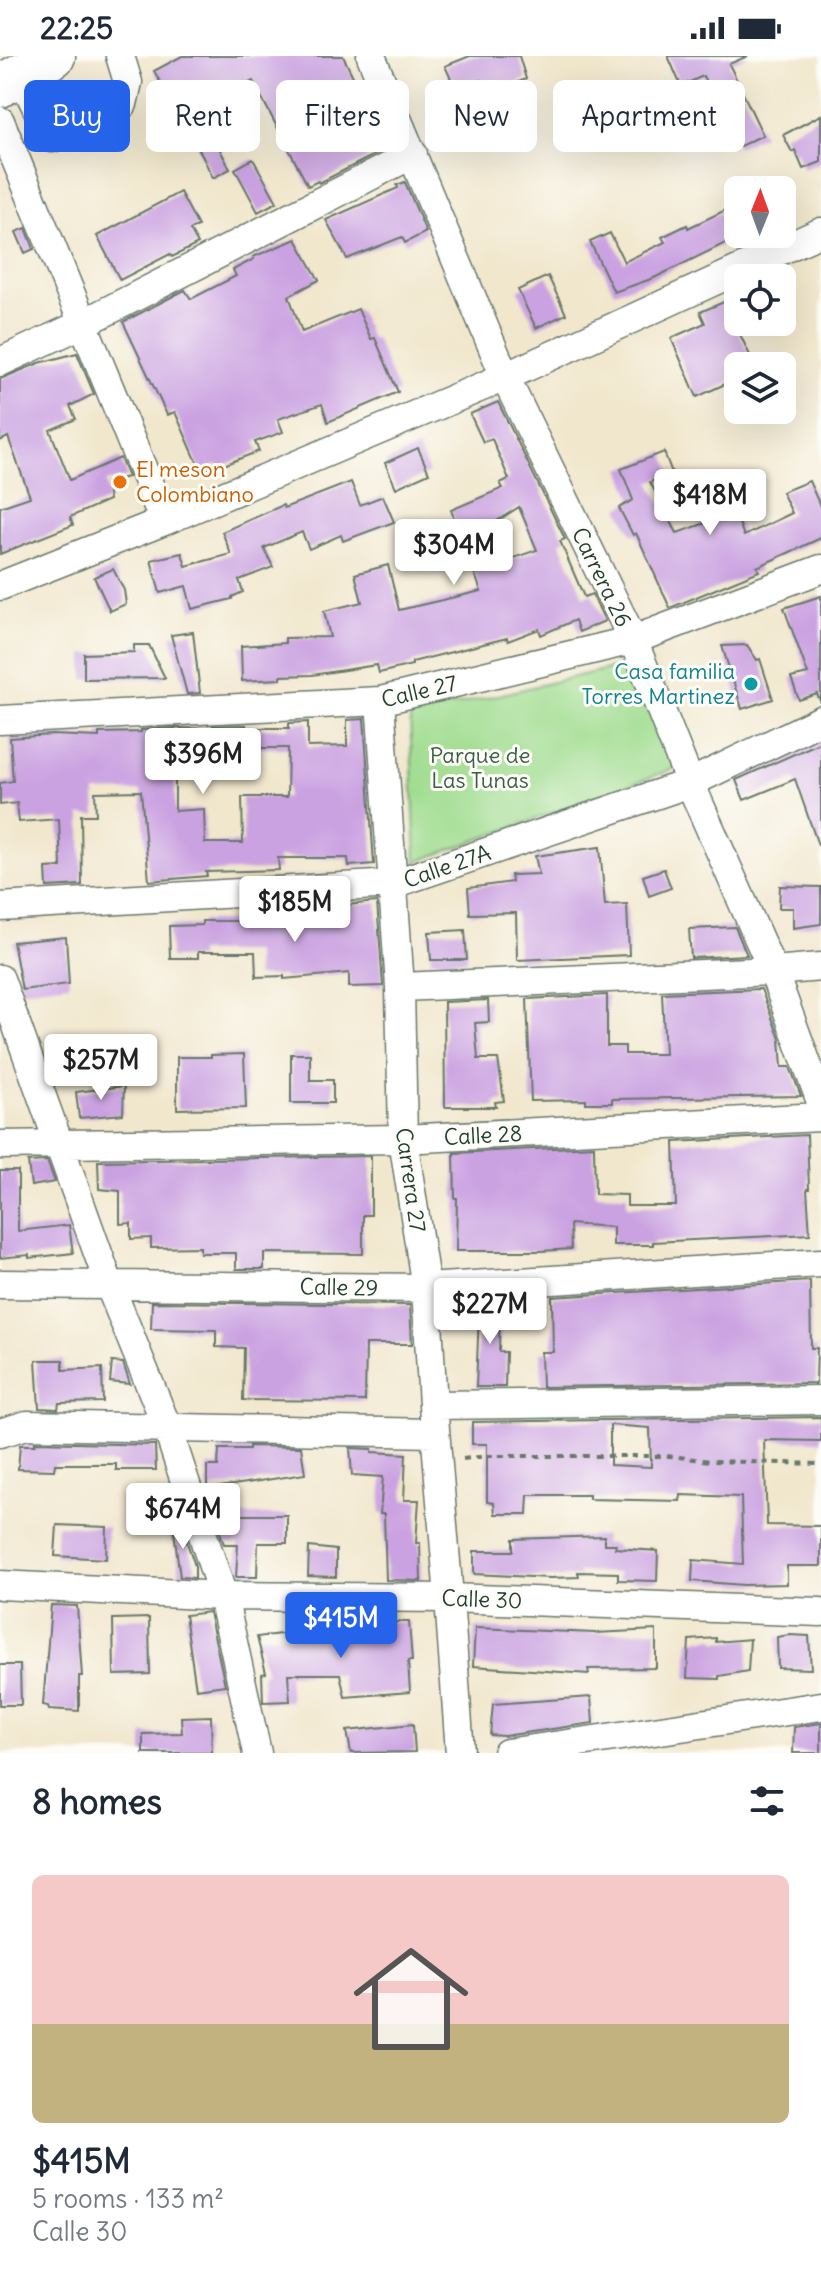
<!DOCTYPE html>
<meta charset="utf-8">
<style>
:root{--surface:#fff;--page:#f2f2f3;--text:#1f2937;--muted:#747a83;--accent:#2563eb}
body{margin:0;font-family:Delius,sans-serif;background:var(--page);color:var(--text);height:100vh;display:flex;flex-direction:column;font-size:30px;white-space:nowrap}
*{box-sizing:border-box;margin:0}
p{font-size:26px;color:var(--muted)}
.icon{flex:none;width:44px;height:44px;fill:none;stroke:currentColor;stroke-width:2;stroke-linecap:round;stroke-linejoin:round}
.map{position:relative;height:1697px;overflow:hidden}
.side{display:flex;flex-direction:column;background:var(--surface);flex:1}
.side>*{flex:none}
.banner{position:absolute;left:24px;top:24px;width:774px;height:72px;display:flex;gap:16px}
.needle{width:52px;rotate:1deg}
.tools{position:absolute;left:724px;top:120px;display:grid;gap:16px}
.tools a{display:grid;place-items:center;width:72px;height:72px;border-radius:12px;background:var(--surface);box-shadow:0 8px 32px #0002;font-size:40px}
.price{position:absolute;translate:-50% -68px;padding:0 18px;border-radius:8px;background:#fff;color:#222;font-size:26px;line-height:52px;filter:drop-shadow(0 2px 4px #0008)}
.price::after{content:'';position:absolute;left:50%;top:48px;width:24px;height:18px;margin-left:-12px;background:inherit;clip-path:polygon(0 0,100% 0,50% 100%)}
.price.active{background:var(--accent);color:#fff}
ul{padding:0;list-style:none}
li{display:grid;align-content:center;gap:16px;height:424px;padding:0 32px}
li span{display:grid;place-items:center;height:248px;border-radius:12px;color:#555}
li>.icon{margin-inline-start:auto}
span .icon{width:144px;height:144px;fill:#fffc;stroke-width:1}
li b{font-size:34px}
h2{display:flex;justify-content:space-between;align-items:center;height:96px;padding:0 32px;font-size:34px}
.tag{padding:0 28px;border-radius:12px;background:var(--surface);box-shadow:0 8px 32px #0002;font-size:28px;line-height:72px}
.tag.active{background:var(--accent);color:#fff}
.status{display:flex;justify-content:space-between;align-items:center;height:56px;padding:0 40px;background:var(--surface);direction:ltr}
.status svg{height:22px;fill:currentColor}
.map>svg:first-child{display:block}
.green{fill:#a1dd91;stroke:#608d62;stroke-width:2}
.building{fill:#caa2e1;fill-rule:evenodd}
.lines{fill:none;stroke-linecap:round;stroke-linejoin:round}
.minor-tunnel{stroke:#c7c5ae;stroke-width:28;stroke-dasharray:28 14;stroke-linecap:butt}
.minor-casing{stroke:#68786a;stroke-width:31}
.highway-casing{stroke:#68786a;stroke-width:45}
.path{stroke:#68786a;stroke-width:4;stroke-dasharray:6 6;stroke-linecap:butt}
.minor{stroke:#fff;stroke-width:28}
.highway{stroke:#fff;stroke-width:42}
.food-dot{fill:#e8710a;stroke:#fdfcf7;stroke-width:3}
.culture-dot{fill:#0f9aa8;stroke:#fdfcf7;stroke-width:3}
.labels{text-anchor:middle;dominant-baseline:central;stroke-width:6;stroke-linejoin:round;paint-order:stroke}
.food-label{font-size:22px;fill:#c56008;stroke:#fdfcf7;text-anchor:start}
.street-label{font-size:22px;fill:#1f3d34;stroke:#fdfcf7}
.culture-label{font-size:22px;fill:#0d838f;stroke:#fdfcf7;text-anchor:end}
.park-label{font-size:22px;fill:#395d47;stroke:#fdfcf7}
</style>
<div class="status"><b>22:25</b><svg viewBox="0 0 49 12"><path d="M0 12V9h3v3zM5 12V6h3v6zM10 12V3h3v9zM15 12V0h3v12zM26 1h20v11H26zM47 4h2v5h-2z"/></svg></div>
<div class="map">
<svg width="821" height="1697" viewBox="0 0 821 1697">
<rect width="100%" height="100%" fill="#fdfcf7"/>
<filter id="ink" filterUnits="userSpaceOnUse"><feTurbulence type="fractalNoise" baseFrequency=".0125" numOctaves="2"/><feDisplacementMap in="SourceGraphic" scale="16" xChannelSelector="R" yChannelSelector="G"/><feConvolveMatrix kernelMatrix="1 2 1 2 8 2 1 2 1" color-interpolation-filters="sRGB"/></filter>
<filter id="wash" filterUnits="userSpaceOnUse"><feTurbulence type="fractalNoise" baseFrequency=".006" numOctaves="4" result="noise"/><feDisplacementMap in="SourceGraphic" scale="32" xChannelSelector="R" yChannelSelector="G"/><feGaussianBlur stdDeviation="1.8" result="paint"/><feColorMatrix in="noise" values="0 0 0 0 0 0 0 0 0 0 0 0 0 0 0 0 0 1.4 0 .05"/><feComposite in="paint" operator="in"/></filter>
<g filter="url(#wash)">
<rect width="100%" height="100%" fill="#f1e7cd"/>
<path class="green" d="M629 608 679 711 416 806 410 660Z"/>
<g id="blocks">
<path class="building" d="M182 0H343L377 70 381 68 390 91 319 127 318 125 308 130 253 25 199 53 230 113 213 122 185 65 183 67 154 15Z
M470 0H519L526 23 487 39 481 24 456 34 445 10Z
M668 0H748L729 8 763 79 738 91 703 20 681 30Z
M821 59V106L803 113 795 94 792 96 783 79Z
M253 103 277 146 258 156 235 113Z
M405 126 426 176 405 187 402 181 347 203 326 164 398 132 397 129Z
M180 136 198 170 190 174 198 188 172 201 170 198 120 224 97 180Z
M738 148V181L654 222 614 236 590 186 610 177 624 206 665 186 662 181 687 169 688 172Z
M26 172 34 193 25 197 16 176Z
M296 183 319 224 289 240 302 276 358 253 371 283 375 282 398 336 328 366 322 348 278 363 283 376 255 386 259 395 219 411 217 408 201 415 175 356 167 359 123 266 185 234 191 243 236 220 233 214 254 203 253 201Z
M548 220 566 258 536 272 518 234Z
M738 240V274L755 310H738V322L697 341 671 282 705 267 700 256Z
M77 297 94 338 70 350 76 363 50 374 70 424 120 402 128 421 106 426 109 444 70 461 73 469 0 498V451L30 441 8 381 0 385V323L39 307Z
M498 346 565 483 560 485 584 541 592 538 605 565 579 576 575 564 541 579 539 573 508 585 507 582 412 606V609L379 617 377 609 312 619 281 620V623L242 625 241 590 285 587V582L330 581 324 555 362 546 355 518 388 509 399 554 481 535 451 454 503 432 500 427 509 423 492 383 483 386 470 358ZM519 451 537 494 496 508 483 474Z
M418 392 429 417 396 432 385 407Z
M664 396 672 417 650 426 677 477 735 457 744 480 792 457 782 436 809 425 821 452V482L757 511 759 515 670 552 636 477 633 479 619 452 633 444 621 413Z
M351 426 360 449 383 440 394 466 343 485 341 479 309 493 302 476 264 492 273 511 239 524 243 536 232 541V543L192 553 186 530 160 537 151 504 182 497 186 510 231 498 222 476 283 449 284 452Z
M113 513 124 534 126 548 110 555 94 521Z
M821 540V647L817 638 799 644 791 622 808 618 784 552Z
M193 576 200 637 187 638 171 579Z
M134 589H149L165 622 84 623V598L134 596Z
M747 589 757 604 760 603 773 643 742 653 722 590Z
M364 663 374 808 349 810 348 802H278L279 814 206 816 207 820 149 825 141 735 95 736 96 759H81L82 829 47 831 46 812 61 811 59 763 19 766 17 747 0 749V727L13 725 10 682 52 679 99 681V677L141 676V674L175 672 213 673V670L246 669V672H289V667L308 666V691L347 690V664ZM246 692H288L287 741H242L243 787H205L204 753 175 755V703L246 700Z
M821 686V788L818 789 795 723 744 744 736 724Z
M600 791 605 849 627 848 629 899 517 904 516 857 470 858 468 832 512 826 511 819 539 818 535 800Z
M664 813 671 832 649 840 643 820Z
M780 830 821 831V868L793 872V852H779Z
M377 846 383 930 349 931V917L284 923V920L256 921 255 896H198V902H170L169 870 202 869V865H239V867L279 865V863L347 856 346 849Z
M735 871 747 899 691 902 689 873Z
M465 874 467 904H431L429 876Z
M66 881 69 928 22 934 13 886Z
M761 933 780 983 782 1011H790L801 1040 612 1043V1047H586V1044L531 1045 527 943 607 939V990H625V998H665L662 937Z
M488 944 489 966 475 967 478 1003H498L504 1045 495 1046 496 1051H445L444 946Z
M244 998 246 1052 177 1053V1001H211V999Z
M291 998H310V1024H333V1047H291Z
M124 1030 123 1058 79 1062 76 1036Z
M807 1079 809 1133H807L810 1178 653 1186V1189H613V1171L570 1168 571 1193 541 1195H456L457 1142H455L454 1097 594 1090 595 1138 627 1139V1150H676L674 1086Z
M371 1100V1159H363V1198L264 1197V1213H236V1197H200V1191L151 1192V1182L131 1183V1167L120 1168V1135L99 1133 98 1105Z
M47 1105 55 1126 31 1130 28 1106Z
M0 1115H18V1175L69 1169 73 1197 29 1202V1199L0 1202Z
M810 1225 811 1292H817L816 1327 542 1331 541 1296H553L552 1241Z
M500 1244 499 1296H506L505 1331H476L479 1257H475V1246Z
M152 1246 410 1249 412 1288H366L365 1345 243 1344 244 1292 216 1291V1274L151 1273Z
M36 1304H63V1314L102 1312 103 1346 59 1347 58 1353 39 1352Z
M112 1306 123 1307 130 1328 110 1326Z
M821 1361V1385L764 1384 767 1469 821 1470V1510H787V1528L744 1529 692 1525 693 1504 743 1508 741 1441 681 1439 680 1445 589 1443V1439H528L527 1458H495L494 1447 487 1446V1388H472V1366ZM610 1369 650 1372 651 1411 610 1409Z
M35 1386 155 1389 156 1414H116V1408H55L54 1414 18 1413 20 1389H35Z
M249 1390 301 1391 305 1418 207 1433V1410H218L219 1393H249Z
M350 1392 372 1393V1396L406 1398 404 1444H419L416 1487H420L421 1525 386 1524 384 1458H380L383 1421 352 1419Z
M214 1459H287V1487H258L257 1521H236L238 1488H224Z
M172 1460H178L195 1510V1522L180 1521Z
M57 1469 107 1471 106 1503 55 1500Z
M604 1480V1488H616L615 1492 658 1495 657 1525 618 1524V1517L578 1516 579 1521 550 1522 474 1518V1495H513V1483Z
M309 1491 336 1494V1521L308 1520Z
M51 1549 77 1550 82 1620H79V1655L49 1653 48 1650 43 1649Z
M209 1556 225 1629 196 1633 185 1559Z
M149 1562 150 1618 114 1619 113 1563Z
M358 1566H409L412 1605H408L410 1636 345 1641 340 1618H288L290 1645 263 1646 262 1618 266 1617 257 1581 288 1577V1580H358Z
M475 1572 595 1577 656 1574V1612L588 1613 589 1618 473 1610Z
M789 1579 809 1580 811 1613 778 1612 777 1581Z
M716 1582V1586L750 1583 748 1615 719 1620V1623L687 1622 689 1584Z
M0 1609H20L21 1649H0Z
M591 1641 593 1667 504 1680 490 1679 493 1648Z
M211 1660 212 1697H143V1678L182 1677 181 1661Z
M821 1667V1697H793L794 1671Z
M413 1668 415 1696 351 1697 347 1675Z"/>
</g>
</g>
<g filter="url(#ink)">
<use href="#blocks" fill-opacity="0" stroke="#68786a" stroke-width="2"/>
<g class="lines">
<path class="minor-tunnel" d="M74 73 123 48"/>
<defs>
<path id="minor" d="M120 0 128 26 123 48
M371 0 505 321 633 584 690 727 773 915 821 1046
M20 18 52 82 74 73
M0 65 164 465
M0 306 84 267 413 98
M0 530 164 465 505 321 821 176
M380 645 400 931 403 1083 426 1232 433 1349 449 1542 460 1697
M0 664 380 645 633 584 821 513
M0 851 393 828 690 727 821 664
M0 923 109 1228 167 1371 223 1540 257 1697
M400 931 773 915 821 911
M0 1089 403 1083 821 1061
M0 1228 426 1232 821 1207
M433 1349 821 1344
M0 1377 27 1369 435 1377
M0 1529 223 1540 449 1542 821 1556
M507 1697 821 1650"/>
<path id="highway" d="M0 30 54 0"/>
</defs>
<use href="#minor" class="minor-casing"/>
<use href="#highway" class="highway-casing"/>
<path class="path" d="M463 1403 486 1400H670L711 1405 821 1408"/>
<use href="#minor" class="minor"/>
<use href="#highway" class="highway"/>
</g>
</g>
<circle class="food-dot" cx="120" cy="426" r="8"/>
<circle class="culture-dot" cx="751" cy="628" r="8"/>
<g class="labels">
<g class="food-label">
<text x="136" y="413">El meson<tspan x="136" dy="25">Colombiano</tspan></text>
</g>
<g class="street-label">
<text transform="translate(602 521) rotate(64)">Carrera 26</text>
<text transform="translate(419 635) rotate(-13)">Calle 27</text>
<text transform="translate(447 810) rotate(-19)">Calle 27A</text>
<text transform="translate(483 1079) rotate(-3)">Calle 28</text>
<text transform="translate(411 1124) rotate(82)">Carrera 27</text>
<text transform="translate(339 1231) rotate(1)">Calle 29</text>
<text transform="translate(482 1543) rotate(2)">Calle 30</text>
</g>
<g class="culture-label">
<text x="735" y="615">Casa familia<tspan x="735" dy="25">Torres Martinez</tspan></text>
</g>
<g class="park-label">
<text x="480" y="699">Parque de<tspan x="480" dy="25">Las Tunas</tspan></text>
</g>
</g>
</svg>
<div class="tools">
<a><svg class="needle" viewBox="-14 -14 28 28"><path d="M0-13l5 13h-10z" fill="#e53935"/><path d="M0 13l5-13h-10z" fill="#747a83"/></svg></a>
<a><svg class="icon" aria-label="locate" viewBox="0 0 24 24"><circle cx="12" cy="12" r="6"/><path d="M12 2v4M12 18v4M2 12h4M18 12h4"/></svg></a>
<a><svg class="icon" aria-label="layers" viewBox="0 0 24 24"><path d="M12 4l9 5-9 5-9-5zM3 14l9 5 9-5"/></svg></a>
</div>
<b class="price" style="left:710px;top:481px">$418M</b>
<b class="price" style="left:454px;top:531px">$304M</b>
<b class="price" style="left:203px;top:740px">$396M</b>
<b class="price" style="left:295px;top:888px">$185M</b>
<b class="price" style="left:101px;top:1046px">$257M</b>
<b class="price" style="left:490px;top:1290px">$227M</b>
<b class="price" style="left:183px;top:1495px">$674M</b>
<b class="price active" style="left:341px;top:1604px">$415M</b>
<div class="banner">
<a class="tag active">Buy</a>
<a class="tag">Rent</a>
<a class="tag">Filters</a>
<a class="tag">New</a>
<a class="tag">Apartment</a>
</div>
</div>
<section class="side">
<h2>8 homes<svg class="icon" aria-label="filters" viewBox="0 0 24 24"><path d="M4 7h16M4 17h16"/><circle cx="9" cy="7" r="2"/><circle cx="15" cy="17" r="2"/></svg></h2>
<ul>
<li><span style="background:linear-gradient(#f6c9c9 60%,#c2b280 0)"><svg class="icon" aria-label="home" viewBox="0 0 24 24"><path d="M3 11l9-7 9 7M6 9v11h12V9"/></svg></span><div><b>$415M</b><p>5 rooms · 133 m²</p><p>Calle 30</p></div></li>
</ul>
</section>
